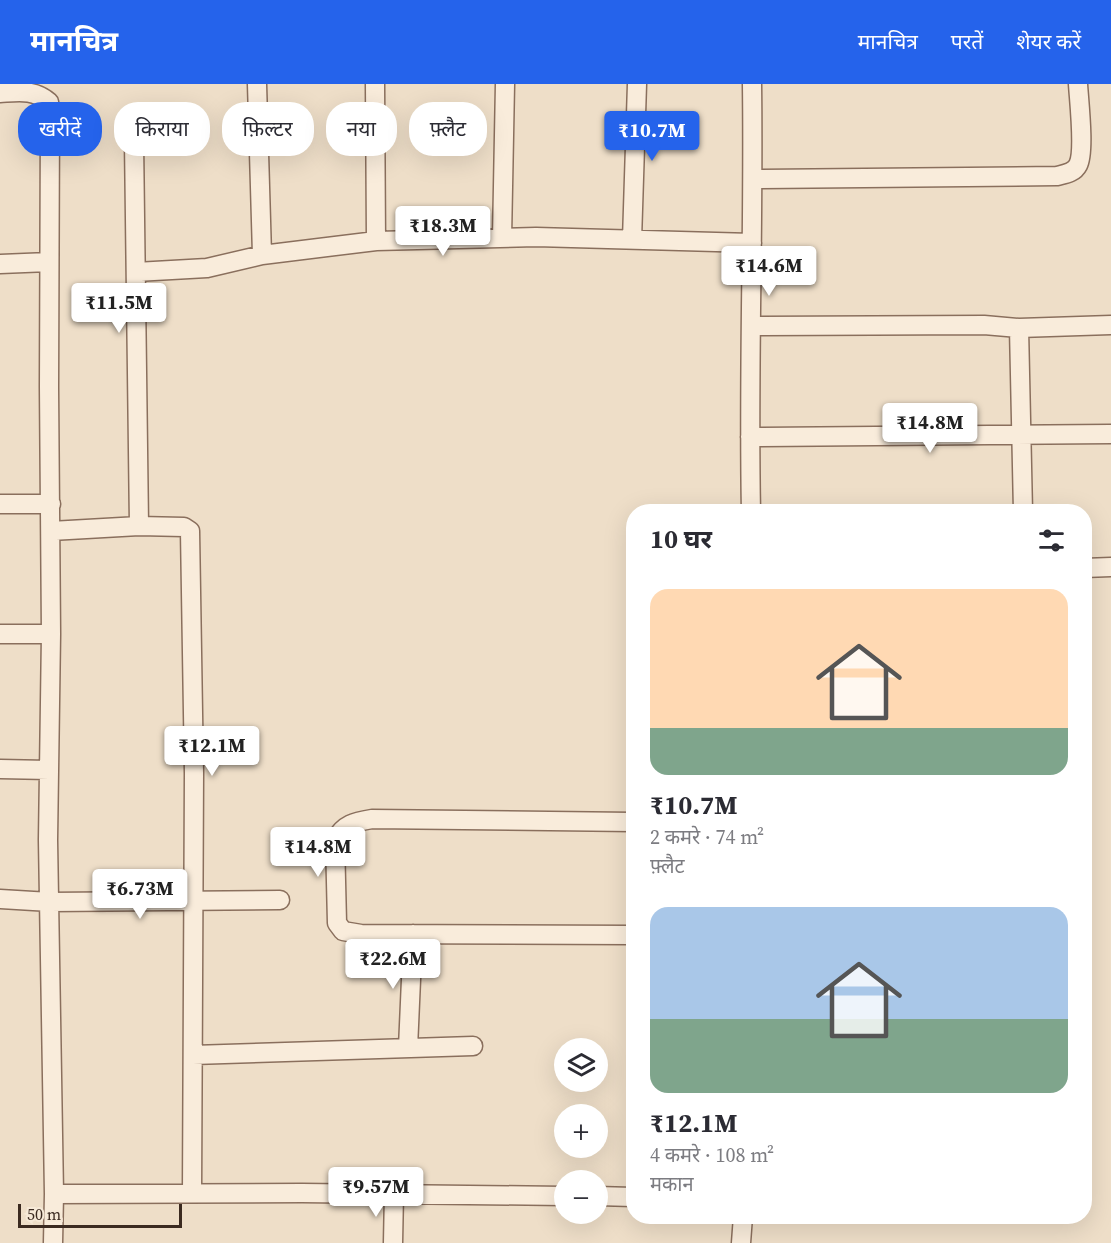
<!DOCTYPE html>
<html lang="hi">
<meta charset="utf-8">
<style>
:root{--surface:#fff;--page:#f7f7f7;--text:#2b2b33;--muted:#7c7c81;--accent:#2563eb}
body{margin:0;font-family:"Source Serif 4","Noto Sans Devanagari",serif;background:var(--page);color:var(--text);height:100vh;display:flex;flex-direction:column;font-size:22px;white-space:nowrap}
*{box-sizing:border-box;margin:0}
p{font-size:20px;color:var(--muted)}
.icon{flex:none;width:33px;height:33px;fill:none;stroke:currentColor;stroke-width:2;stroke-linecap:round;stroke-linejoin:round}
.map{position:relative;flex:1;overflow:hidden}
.drawer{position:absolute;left:626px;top:420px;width:466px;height:720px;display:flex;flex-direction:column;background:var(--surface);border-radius:24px;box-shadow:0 6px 24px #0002}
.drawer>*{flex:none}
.top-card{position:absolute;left:18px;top:18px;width:518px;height:54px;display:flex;gap:12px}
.fabs{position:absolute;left:554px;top:954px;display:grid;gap:12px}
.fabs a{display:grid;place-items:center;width:54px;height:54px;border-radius:50%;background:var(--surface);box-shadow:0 6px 24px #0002;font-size:30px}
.scale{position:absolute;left:18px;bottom:15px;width:164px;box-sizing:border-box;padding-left:6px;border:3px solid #3b2a20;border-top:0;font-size:16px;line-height:21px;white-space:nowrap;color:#3b2a20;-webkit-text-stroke:4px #f6e9d7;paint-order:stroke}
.price{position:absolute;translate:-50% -51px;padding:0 14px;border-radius:6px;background:#fff;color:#222;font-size:20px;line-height:39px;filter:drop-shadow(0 2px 3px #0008)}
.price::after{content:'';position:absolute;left:50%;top:36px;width:18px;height:14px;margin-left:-9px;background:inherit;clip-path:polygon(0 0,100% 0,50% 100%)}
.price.on{background:var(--accent);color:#fff}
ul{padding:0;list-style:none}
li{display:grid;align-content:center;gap:12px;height:318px;padding:0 24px}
li span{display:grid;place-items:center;height:186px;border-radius:18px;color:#555}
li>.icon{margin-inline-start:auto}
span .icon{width:108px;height:108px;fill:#fffc;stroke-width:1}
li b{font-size:26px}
h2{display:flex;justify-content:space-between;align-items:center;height:72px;padding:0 24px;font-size:26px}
.pill{padding:0 21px;border-radius:24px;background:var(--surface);box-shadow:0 6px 24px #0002;font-size:21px;line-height:54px}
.pill.on{background:var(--accent);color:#fff}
header{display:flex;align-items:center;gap:36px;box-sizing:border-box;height:84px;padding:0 30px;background:var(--accent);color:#fff}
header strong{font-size:28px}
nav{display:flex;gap:33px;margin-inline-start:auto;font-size:21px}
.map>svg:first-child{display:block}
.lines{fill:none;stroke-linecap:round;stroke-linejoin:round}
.street-casing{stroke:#8a6f5d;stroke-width:21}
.street{stroke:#f9ecdb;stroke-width:18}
</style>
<header>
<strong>मानचित्र</strong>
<nav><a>मानचित्र</a><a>परतें</a><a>शेयर करें</a></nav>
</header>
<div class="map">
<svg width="1111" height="1159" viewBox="0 0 1111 1159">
<rect width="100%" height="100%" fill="#eedec8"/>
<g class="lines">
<defs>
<path id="street" d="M257 0 262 171
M375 0 376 157
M0 9C18 8 34 5 49 18L50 27 49 303 51 550 48 756 54 1110 53 1159
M134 57 139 442
M753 95 1057 92C1065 90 1074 89 1078 81 1085 68 1079 17 1078 0
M502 154 505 0
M632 156 637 0
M0 180 49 178
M136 188 207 184 262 171 376 157 536 153 752 159
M751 242 984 241 1019 244
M750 353 1111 350
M0 420H51
M751 428C748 285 754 143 752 0
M1023 428 1019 244 1111 241
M51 447 139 442 184 443 190 447 194 689 192 1109
M1084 484 1111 483
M0 550H51
M0 685 49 686
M633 738 372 735C354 738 344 740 335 756L337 839 343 847 361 850 633 851
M0 815 50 818 280 816
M408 964 413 850
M193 971 473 962
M54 1110 302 1109 564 1112
M597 1112 633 1113
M393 1159 394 1109
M741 1159 743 1132"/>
</defs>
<use href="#street" class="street-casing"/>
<use href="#street" class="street"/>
</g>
</svg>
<div class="fabs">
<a><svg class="icon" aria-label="layers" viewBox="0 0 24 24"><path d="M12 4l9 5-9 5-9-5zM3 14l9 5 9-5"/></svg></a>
<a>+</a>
<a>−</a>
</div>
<div class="scale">50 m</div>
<b class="price on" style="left:652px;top:78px">₹10.7M</b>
<b class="price" style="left:443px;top:173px">₹18.3M</b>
<b class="price" style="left:769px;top:213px">₹14.6M</b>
<b class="price" style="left:119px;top:250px">₹11.5M</b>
<b class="price" style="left:930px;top:370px">₹14.8M</b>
<b class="price" style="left:212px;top:693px">₹12.1M</b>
<b class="price" style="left:318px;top:794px">₹14.8M</b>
<b class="price" style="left:140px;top:836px">₹6.73M</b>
<b class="price" style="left:393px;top:906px">₹22.6M</b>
<b class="price" style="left:376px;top:1134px">₹9.57M</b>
<div class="top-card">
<a class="pill on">खरीदें</a>
<a class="pill">किराया</a>
<a class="pill">फ़िल्टर</a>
<a class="pill">नया</a>
<a class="pill">फ़्लैट</a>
</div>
<section class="drawer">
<h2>10 घर<svg class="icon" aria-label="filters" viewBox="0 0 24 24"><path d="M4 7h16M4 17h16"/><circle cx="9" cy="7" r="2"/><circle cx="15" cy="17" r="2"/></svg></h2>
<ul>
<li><span style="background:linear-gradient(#ffd9b3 75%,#7fa58c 0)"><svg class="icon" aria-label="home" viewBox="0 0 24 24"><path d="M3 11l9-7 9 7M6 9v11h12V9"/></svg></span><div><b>₹10.7M</b><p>2 कमरे · 74 m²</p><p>फ़्लैट</p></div></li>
<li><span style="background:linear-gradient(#a9c7e8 60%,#7fa58c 0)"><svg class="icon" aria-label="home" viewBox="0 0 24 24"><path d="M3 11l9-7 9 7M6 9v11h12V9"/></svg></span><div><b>₹12.1M</b><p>4 कमरे · 108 m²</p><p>मकान</p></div></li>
</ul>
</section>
</div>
